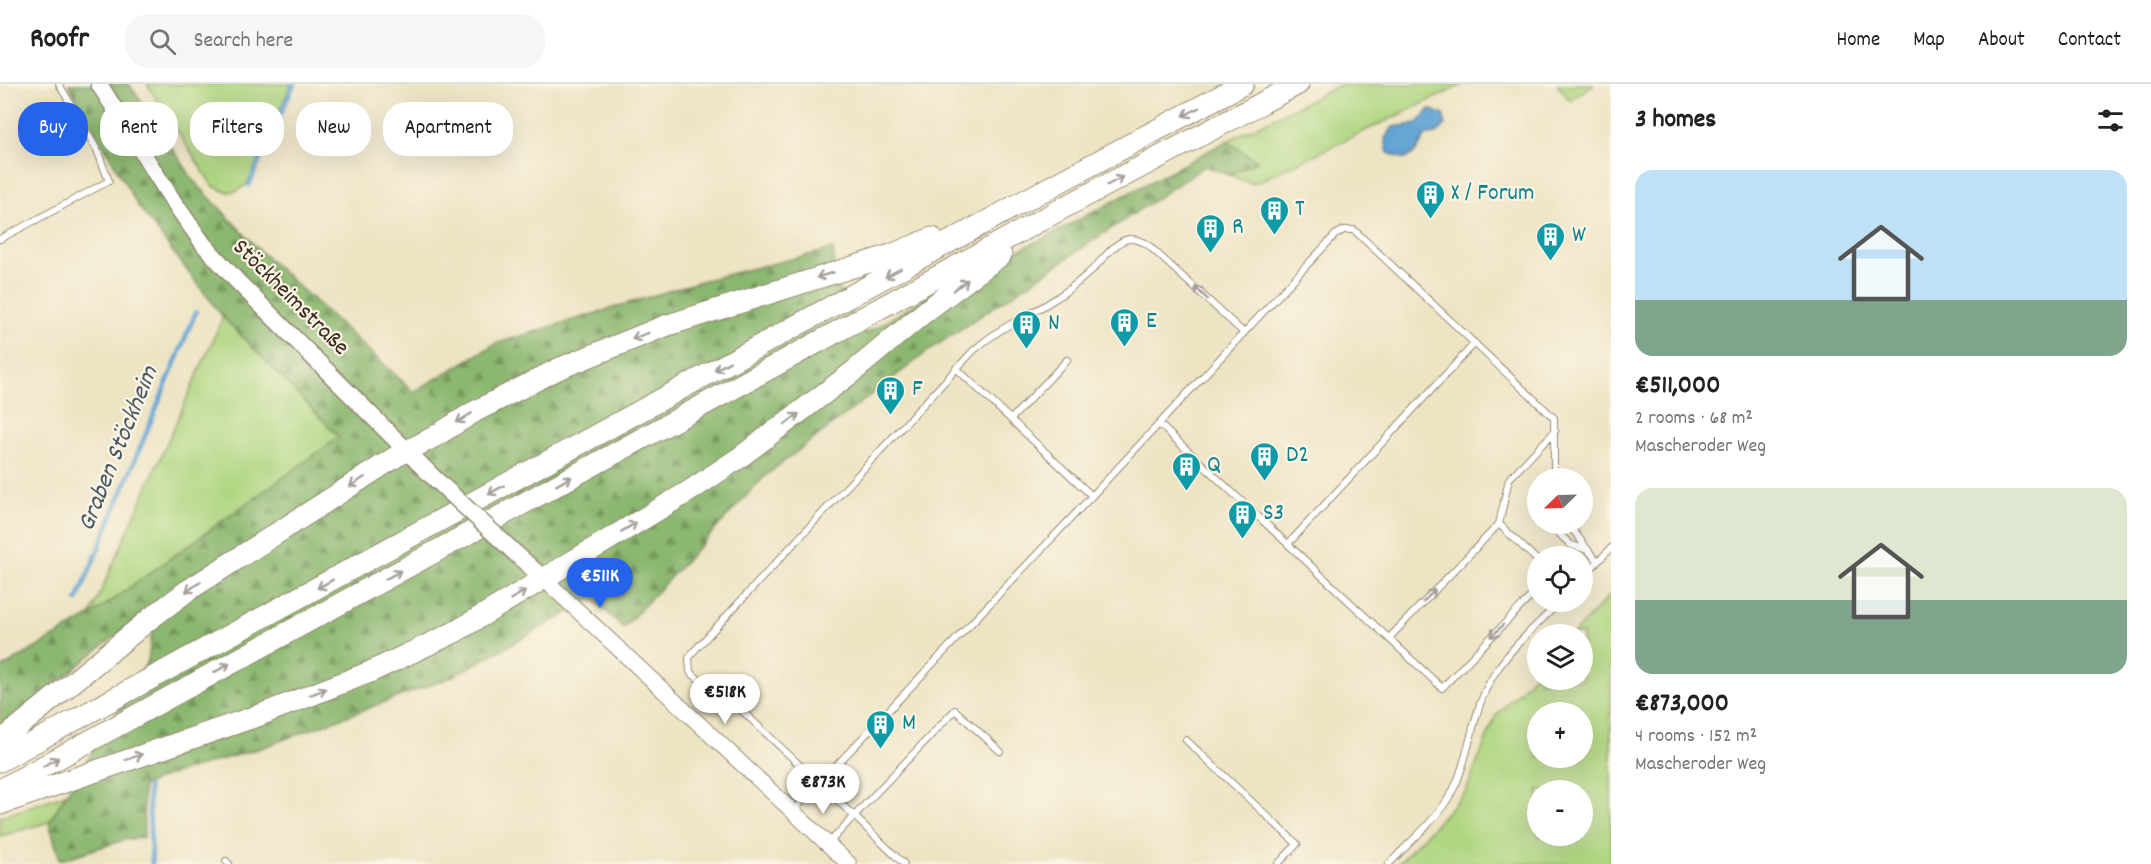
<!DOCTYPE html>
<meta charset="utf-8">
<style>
:root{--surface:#fff;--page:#f6f6f6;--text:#222;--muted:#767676;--line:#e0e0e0;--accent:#2563eb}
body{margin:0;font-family:Dekko,sans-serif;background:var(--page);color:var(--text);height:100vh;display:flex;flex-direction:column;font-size:22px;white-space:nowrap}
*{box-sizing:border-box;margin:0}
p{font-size:20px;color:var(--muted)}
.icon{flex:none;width:33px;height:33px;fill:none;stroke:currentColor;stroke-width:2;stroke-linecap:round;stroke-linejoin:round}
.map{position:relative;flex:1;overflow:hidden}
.side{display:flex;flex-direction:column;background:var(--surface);width:540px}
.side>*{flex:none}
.hud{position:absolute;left:18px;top:18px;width:570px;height:54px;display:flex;gap:12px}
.needle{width:39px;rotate:247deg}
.fabs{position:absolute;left:1527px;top:384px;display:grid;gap:12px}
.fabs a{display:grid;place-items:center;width:66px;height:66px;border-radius:50%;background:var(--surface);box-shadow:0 6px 24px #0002;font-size:30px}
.price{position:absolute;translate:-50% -51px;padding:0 14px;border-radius:21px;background:#fff;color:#222;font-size:20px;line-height:39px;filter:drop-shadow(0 2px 3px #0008)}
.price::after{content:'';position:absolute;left:50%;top:36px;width:18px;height:14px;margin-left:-9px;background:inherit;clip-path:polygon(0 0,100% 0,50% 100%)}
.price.selected{background:var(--accent);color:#fff}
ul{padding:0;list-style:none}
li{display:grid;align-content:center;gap:12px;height:318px;padding:0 24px}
li span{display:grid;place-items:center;height:186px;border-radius:18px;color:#555}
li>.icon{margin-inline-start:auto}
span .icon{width:108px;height:108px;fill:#fffc;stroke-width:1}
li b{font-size:26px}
h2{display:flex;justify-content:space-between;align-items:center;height:72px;padding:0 24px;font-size:26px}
.tag{padding:0 21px;border-radius:24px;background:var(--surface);box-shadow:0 6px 24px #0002;font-size:21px;line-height:54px}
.tag.selected{background:var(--accent);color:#fff}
header{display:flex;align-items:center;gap:36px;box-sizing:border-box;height:84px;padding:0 30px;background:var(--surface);border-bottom:2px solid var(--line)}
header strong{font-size:28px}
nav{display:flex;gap:33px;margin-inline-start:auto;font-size:21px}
.search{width:420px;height:54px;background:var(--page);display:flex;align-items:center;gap:15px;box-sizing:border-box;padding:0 21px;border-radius:24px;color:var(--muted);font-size:22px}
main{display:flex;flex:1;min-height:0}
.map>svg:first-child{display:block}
.green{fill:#afd681;stroke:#758050;stroke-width:1.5;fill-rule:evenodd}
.forest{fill:url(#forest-firs);stroke:#637046;stroke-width:1.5}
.water{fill:#5fa3d4;stroke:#4d6679;stroke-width:1.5}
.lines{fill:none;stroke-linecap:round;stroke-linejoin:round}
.stream{stroke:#5fa3d4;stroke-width:4.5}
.service-casing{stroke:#948771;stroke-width:8}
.tertiary-casing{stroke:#948771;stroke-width:17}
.secondary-casing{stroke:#948771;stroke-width:19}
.motorway-casing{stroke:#948771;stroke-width:23}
.service{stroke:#fff;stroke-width:6}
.tertiary{stroke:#fff;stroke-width:15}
.secondary{stroke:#fff;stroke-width:16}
.motorway{stroke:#fff;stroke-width:21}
.secondary-bridge-casing{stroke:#948771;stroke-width:19;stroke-linecap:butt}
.secondary-bridge{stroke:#fff;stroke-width:16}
.oneway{stroke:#a79f9a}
.labels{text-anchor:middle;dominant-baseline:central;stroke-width:4.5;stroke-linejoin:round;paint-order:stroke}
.culture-label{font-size:24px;fill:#0d838f;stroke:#fcf5e5;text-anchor:start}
.street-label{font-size:24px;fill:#3b2a1e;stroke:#fcf5e5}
.water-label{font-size:26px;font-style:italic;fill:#495a67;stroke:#fcf5e5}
</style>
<header>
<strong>Roofr</strong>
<div class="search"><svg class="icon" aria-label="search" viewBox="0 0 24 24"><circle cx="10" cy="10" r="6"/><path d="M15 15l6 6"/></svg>Search here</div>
<nav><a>Home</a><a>Map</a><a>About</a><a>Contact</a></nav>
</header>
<main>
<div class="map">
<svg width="1611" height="780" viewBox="0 0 1611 780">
<defs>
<pattern id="forest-firs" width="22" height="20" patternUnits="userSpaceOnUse" patternTransform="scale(1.5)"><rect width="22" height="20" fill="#8bb76f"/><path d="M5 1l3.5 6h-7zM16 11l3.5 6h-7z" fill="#73955b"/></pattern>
</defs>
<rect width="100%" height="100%" fill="#fcf5e5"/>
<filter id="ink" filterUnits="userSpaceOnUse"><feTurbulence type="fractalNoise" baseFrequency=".0167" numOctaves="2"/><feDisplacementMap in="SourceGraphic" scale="12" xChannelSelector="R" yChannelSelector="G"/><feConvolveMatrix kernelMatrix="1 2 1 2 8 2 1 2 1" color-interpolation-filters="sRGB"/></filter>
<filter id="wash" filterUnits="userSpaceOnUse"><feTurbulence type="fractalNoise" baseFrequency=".008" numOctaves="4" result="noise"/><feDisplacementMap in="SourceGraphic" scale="24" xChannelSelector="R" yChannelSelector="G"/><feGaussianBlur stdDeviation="1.35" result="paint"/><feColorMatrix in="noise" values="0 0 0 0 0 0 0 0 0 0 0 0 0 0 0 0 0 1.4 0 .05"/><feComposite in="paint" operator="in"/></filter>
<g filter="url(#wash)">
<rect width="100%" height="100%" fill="#ede4c4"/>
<path class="green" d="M147 0H291L248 99C235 111 226 110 212 101Z
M1342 0H1464L1253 100 1229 91 1257 77 1227 57Z
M1557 0H1594L1570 17Z
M223 233 340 353 90 532Z
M1611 510V780H1398L1466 707 1495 633 1537 588 1538 596H1582V550H1573ZM1538 628H1582V674H1538ZM1538 706H1582V752H1538Z
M66 710 49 738 0 752V733Z"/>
<path class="forest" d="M68 0H129L194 97 262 169 414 308 495 260 701 197 833 165 836 200 865 250 976 184 1043 155 1227 57 1257 77 1229 91 1205 82 931 265 765 392 623 544 592 514 563 532 449 594 261 664 169 691 143 702 144 753 124 756 60 776 49 738 148 577 156 519 0 645V585L90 532 339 353 223 233 138 122Z"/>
<path class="water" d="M1430 25 1444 31 1445 41 1437 50 1426 51 1415 69 1405 75 1388 69 1385 55 1393 43 1417 40Z"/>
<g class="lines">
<path class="stream" d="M249 101 294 0
M77 517 196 228
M148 703 152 780"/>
</g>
</g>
<g filter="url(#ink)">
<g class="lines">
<defs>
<path id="service" d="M0 155 109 97 97 66 59 0
M956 284 1092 412
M1011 335 1067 276
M1159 340 1442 604 1538 505
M1499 440 1538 477
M1552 440V443L1571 461 1585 465
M1567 440C1579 451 1585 465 1598 477
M1288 460 1475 259
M1582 494 1611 464
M1389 554 1499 440 1509 395 1555 347
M1186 656 1297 760 1278 780
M794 726 1075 430 1335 151 1344 146H1354L1554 334V394
M829 759 854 732 738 623 713 607 690 588 689 574 694 567 973 267C997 245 1020 236 1047 220 1062 211 1078 199 1091 187 1101 178 1112 161 1125 156 1134 153 1140 157 1147 160L1244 249
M226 777 229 780
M904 780 854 732 955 626 1000 667
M1389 780C1412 755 1442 732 1456 700 1471 665 1473 625 1493 592 1510 564 1537 541 1560 518"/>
<path id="tertiary" d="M544 495 849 780"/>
<path id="secondary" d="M99 0 173 117 204 161 238 198 432 392
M515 469 544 495"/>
<path id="motorway" d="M0 658 151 534 187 507 397 372 434 353 474 328 558 285 665 242 891 171 932 154
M0 677 1037 110 1243 0
M0 706 1063 124 1298 0
M0 720 260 631 370 588 455 548 691 406 739 374 854 287 926 227 1001 171"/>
</defs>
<use href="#service" class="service-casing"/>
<use href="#tertiary" class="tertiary-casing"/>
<use href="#secondary" class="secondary-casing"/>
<use href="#motorway" class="motorway-casing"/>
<use href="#service" class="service"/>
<use href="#tertiary" class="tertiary"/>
<use href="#secondary" class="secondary"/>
<use href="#motorway" class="motorway"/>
<defs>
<path id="secondary-bridge" d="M432 392 515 469"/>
</defs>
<use href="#secondary-bridge" class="secondary-bridge-casing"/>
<use href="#secondary-bridge" class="secondary-bridge"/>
</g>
<defs><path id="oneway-shaft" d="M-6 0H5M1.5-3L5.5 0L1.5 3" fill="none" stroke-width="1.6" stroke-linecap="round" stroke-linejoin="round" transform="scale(1.5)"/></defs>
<g class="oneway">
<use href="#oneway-shaft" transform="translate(1191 28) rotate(152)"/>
<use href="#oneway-shaft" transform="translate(1115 97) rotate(-28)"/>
<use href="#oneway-shaft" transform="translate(893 189) rotate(151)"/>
<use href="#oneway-shaft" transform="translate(825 191) rotate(163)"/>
<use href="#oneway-shaft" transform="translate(961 201) rotate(-37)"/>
<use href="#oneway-shaft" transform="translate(1201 209) rotate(-137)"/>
<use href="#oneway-shaft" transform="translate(640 252) rotate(159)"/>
<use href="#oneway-shaft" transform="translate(722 282) rotate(151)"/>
<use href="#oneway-shaft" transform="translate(464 334) rotate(148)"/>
<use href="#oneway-shaft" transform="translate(792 335) rotate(-37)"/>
<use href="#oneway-shaft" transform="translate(564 397) rotate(-29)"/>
<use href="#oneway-shaft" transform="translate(357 398) rotate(148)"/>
<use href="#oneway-shaft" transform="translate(496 406) rotate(151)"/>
<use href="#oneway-shaft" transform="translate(629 443) rotate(-31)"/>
<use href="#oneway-shaft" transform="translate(393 491) rotate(-29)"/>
<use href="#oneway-shaft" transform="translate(325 500) rotate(151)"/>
<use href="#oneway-shaft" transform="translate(193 503) rotate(146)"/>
<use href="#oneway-shaft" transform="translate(518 511) rotate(-31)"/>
<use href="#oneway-shaft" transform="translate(1429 512) rotate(-46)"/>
<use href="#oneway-shaft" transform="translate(1497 547) rotate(134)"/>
<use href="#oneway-shaft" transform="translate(222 584) rotate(-29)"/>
<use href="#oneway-shaft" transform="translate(318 608) rotate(-21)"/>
<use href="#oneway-shaft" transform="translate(134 673) rotate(-19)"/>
<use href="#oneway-shaft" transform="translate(51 678) rotate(-29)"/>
</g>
</g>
<defs>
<symbol id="building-pin" viewBox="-11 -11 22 30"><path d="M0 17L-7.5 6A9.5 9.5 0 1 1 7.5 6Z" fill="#0f9aa8" stroke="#fcf5e5"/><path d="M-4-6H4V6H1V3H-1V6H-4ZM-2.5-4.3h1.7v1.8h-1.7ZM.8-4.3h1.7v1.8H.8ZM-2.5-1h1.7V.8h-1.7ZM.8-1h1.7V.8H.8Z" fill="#fff"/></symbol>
</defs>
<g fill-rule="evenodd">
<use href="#building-pin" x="1414" y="94" width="33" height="45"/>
<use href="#building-pin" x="1258" y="110" width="33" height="45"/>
<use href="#building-pin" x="1194" y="128" width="33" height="45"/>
<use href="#building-pin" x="1534" y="136" width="33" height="45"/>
<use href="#building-pin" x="1108" y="222" width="33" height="45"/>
<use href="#building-pin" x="1010" y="224" width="33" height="45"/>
<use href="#building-pin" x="874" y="290" width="33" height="45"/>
<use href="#building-pin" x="1248" y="356" width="33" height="45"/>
<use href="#building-pin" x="1170" y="366" width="33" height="45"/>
<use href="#building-pin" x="1226" y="414" width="33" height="45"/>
<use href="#building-pin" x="864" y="624" width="33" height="45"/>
</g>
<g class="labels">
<g class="culture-label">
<text x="1451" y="110">X / Forum</text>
<text x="1295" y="126">T</text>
<text x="1232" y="144">R</text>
<text x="1572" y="152">W</text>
<text x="1146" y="238">E</text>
<text x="1048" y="240">N</text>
<text x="912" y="306">F</text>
<text x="1286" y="372">D2</text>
<text x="1207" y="382">Q</text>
<text x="1263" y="430">S3</text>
<text x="902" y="640">M</text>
</g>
<g class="street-label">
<text transform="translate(290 214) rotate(45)">Stöckheimstraße</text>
</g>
<g class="water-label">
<text transform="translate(119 365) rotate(-68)">Graben Stöckheim</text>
</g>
</g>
</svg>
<div class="fabs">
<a><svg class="needle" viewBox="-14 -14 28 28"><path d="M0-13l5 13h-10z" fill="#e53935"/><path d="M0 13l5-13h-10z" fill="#767676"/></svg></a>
<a><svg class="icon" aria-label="locate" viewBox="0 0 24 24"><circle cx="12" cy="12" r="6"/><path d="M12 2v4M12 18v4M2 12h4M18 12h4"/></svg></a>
<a><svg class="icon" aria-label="layers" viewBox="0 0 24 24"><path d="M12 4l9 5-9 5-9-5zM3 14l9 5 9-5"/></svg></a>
<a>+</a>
<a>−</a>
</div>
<b class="price selected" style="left:600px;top:525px">€511K</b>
<b class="price" style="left:725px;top:641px">€518K</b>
<b class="price" style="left:823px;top:731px">€873K</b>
<div class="hud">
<a class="tag selected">Buy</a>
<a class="tag">Rent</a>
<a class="tag">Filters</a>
<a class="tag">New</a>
<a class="tag">Apartment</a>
</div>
</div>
<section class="side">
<h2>3 homes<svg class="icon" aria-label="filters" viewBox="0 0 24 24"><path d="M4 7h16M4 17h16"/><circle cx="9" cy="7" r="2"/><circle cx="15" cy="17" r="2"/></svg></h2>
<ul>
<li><span style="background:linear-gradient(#bfe0f5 70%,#7fa58c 0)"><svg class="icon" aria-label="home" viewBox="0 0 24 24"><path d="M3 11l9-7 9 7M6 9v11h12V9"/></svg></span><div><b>€511,000</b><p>2 rooms · 68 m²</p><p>Mascheroder Weg</p></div></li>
<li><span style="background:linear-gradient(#dfe7d0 60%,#7fa58c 0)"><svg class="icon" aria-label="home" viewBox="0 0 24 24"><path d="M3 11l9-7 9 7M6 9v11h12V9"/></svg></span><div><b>€873,000</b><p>4 rooms · 152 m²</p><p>Mascheroder Weg</p></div></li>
</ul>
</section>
</main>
